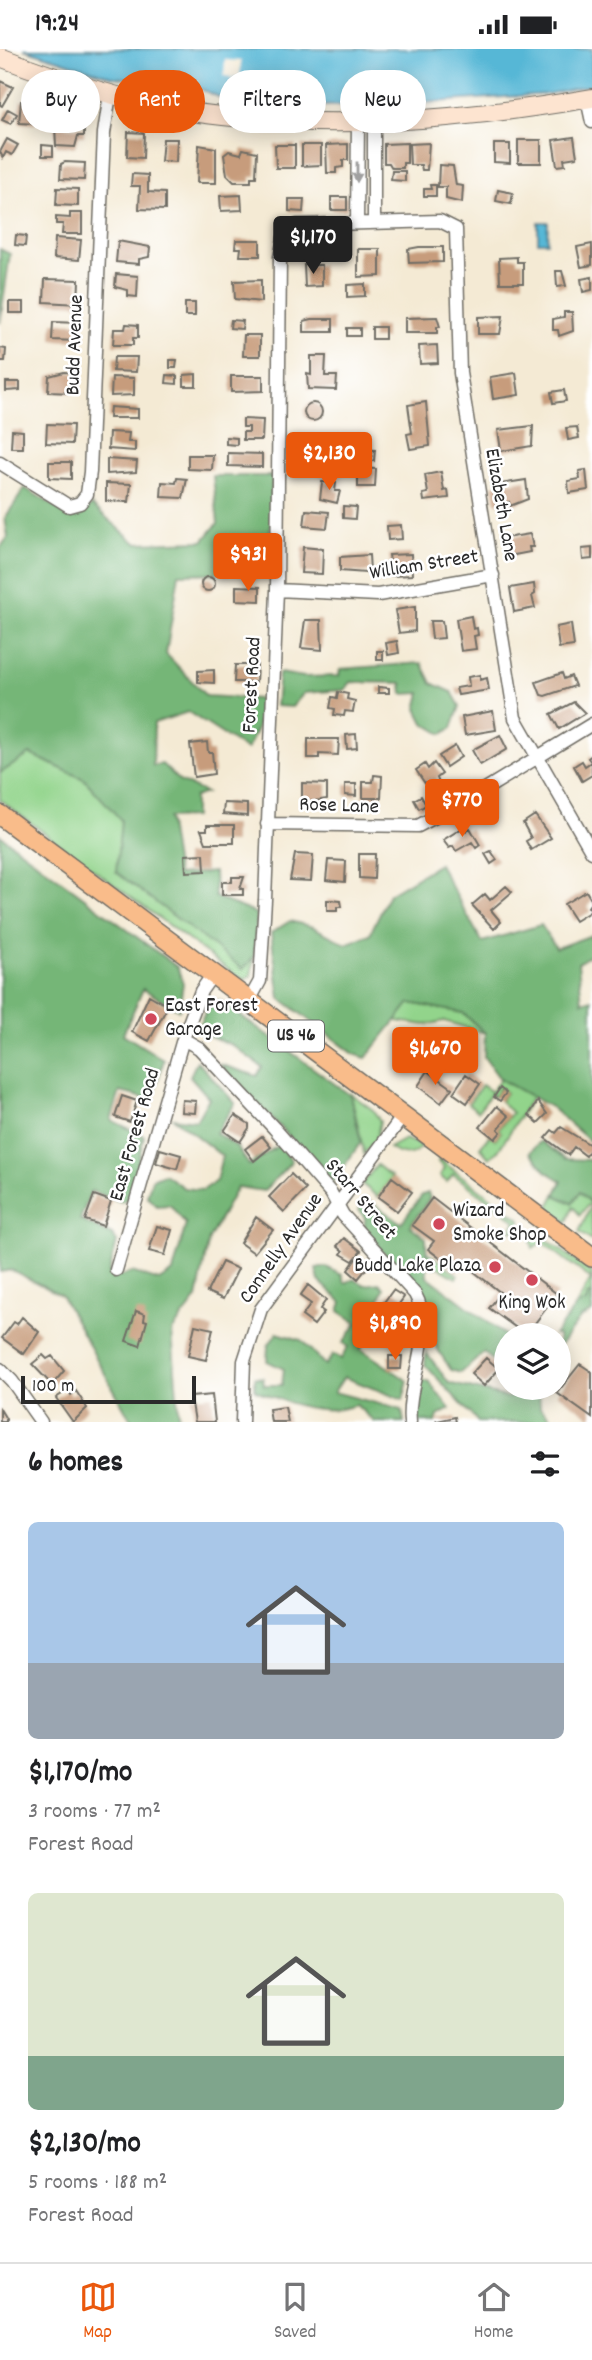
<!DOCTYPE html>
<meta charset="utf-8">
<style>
:root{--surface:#fff;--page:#f2f2f2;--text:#202124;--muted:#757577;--line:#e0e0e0;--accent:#ea580c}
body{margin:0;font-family:Dekko,sans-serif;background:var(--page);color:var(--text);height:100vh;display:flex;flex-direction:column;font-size:26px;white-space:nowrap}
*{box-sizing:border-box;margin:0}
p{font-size:23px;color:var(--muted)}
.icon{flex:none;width:38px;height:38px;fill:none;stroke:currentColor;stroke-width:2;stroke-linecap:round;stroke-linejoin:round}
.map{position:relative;height:1373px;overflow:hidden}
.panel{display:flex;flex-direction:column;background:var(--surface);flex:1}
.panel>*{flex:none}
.hud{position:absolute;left:21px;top:21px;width:551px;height:63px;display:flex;gap:14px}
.fabs{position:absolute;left:494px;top:1274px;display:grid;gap:14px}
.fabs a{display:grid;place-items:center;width:77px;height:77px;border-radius:50%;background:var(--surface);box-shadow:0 4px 18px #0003;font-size:35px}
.scale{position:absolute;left:21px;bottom:18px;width:175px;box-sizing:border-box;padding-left:7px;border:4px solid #2b2b2b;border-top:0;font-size:19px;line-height:24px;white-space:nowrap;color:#2b2b2b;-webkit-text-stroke:5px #fff;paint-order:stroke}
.price{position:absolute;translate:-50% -60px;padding:0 16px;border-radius:7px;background:var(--accent);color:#fff;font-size:23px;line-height:46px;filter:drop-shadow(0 2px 4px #0008)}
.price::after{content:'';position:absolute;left:50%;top:42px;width:21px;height:16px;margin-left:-10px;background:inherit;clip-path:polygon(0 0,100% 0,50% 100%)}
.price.active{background:#222;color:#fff}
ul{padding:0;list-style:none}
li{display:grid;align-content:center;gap:14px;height:371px;padding:0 28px}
li span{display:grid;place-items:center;height:217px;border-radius:10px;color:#555}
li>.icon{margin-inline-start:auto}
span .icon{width:126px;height:126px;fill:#fffc;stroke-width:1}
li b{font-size:30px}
h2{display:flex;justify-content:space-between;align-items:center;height:84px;padding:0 28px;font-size:30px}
.pill{padding:0 24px;border-radius:32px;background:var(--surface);box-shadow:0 4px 18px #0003;font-size:24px;line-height:63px}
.pill.active{background:var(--accent);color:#fff}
.status{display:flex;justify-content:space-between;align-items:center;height:49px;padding:0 35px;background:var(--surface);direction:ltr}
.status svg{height:19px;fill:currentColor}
.tab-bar{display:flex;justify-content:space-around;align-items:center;height:98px;border-top:2px solid var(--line);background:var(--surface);font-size:19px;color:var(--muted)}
.tab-bar a{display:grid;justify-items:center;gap:4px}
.tab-bar .active{color:var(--accent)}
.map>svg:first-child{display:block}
.green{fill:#92d48b;stroke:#5e805b;stroke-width:2}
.forest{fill:#75b677;stroke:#507051;stroke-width:2}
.water{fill:#57b7d6;stroke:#417180;stroke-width:2}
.pier{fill:#f4ead4}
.building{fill:#c79c7b}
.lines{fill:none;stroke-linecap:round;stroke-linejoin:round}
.street-casing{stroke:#716e66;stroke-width:15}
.secondary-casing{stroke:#716e66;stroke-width:20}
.primary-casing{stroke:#716e66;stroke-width:22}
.street{stroke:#fff;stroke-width:12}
.secondary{stroke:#fde4d0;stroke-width:18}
.primary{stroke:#f9bc8a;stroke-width:19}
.oneway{fill:#a0a0a0}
.poi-dot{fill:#d1495b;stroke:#fff;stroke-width:2.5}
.labels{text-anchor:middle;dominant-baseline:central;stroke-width:5;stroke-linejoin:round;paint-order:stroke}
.shield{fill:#fff;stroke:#6b6b6b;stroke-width:2}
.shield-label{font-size:19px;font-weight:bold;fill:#2b2b2b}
.street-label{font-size:21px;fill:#2b2b2b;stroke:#fff}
.poi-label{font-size:21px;fill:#2b2b2b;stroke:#fff;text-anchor:start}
</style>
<div class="status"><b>19:24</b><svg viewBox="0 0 49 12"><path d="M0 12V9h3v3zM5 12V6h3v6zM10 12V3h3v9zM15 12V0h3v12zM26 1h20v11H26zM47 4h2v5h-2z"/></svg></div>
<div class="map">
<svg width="592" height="1373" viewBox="0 0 592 1373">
<rect width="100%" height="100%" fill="#fff"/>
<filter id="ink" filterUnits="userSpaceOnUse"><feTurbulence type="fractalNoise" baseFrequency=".0143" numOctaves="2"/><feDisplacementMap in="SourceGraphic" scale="14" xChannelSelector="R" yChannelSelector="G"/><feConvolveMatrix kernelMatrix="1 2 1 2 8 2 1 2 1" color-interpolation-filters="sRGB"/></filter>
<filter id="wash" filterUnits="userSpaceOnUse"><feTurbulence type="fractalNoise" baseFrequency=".00686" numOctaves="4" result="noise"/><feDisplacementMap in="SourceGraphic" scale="28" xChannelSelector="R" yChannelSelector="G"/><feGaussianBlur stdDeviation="1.57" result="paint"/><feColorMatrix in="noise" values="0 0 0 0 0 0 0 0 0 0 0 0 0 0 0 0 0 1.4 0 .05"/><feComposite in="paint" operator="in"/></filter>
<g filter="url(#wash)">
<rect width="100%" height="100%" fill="#f4ead4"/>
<path class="green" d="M30 705 84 730 122 771 243 920 254 908 251 927 245 930 237 927 0 751V724Z
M410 954 463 964 485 984 444 972 426 976 396 972Z
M500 1030 532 1048 498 1102 489 1109 480 1098 490 1086 495 1090 501 1083 498 1080 512 1064 500 1052 506 1044 500 1039 494 1048 490 1046 478 1062 468 1055 482 1036 491 1043Z
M351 1045 373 1061 380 1072 377 1088 364 1105Z
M405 1090 422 1097C413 1109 400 1107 389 1099Z
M439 1110 520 1170V1181L511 1182 516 1172 453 1125 447 1133 440 1127 444 1119 438 1113Z
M377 1116 392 1128 378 1148 362 1135Z
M580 1143 592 1155V1192L579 1183 591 1157 588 1156 580 1166 573 1158 567 1173 548 1159 555 1146 572 1154Z
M542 1187 592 1224V1246H588L586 1253 576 1257 591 1230 542 1193 533 1199 531 1192Z
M426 1202 458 1226 456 1229 438 1218H431Z"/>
<path class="forest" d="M0 200 10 205 0 274Z
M213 427H272L269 523 179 525 166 605 206 647 259 650 258 677 247 701 188 663 154 674 153 717 162 715 179 732 206 744 194 748V768L168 769 177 826 214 823 215 848 257 865 254 908 243 920 116 823 121 771 84 730 30 705 0 724V499L8 488 5 469 25 439 70 467 83 464 92 456 136 494 203 492 218 474Z
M422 614 432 634 452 643 460 657 452 679 442 685 424 674 417 660 421 644 403 645 402 634 351 633 345 641 304 644 292 658 276 657 279 624 304 628 339 627 340 620Z
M0 786 177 918 183 934 179 961 143 940 123 985 164 1011 152 1051 120 1043 111 1071 144 1087 130 1148 122 1153 91 1142 80 1171 112 1186 117 1193 109 1224 122 1227 132 1223 159 1232 173 1223 186 1175 170 1156 157 1157 147 1147 152 1130 164 1125 184 1139 203 1141 216 1132 222 1107 173 1069 196 1072 209 1049 190 1027 197 1012 235 1054 216 1084 237 1098 249 1116 279 1096 292 1112 264 1142 237 1138 209 1190 197 1249 172 1282 179 1373H132L61 1246 12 1221 0 1223Z
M439 815 482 893 541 876 556 899 592 886V905L578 914 582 953 592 950V1094L552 1059 500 1030 484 1008 485 984 463 964 410 954 366 1009 354 1005 280 949 271 884 290 872 313 878 346 895 370 885 389 845Z
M219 951 350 1046 361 1093 333 1133 219 1015 257 1027 262 1018 232 996 197 982 207 959Z
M541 1092 566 1110 590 1111 592 1108V1155L580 1143 572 1154 555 1146 562 1132 546 1122 530 1103Z
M428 1144 430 1149 410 1177 426 1189 427 1227 506 1287V1322L484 1304 461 1324 451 1321 438 1301 412 1231 364 1185 365 1169 359 1161 366 1150 401 1174 422 1146Z
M326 1218 342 1226 345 1234 354 1230 365 1236 379 1234 384 1239 361 1300 408 1332 403 1351 344 1328 334 1343 402 1361 404 1373H375L356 1356C320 1368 288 1354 255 1341V1328L263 1329 264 1336H282L284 1320 267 1312 268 1297 277 1284 301 1291 325 1316 333 1306 341 1310 348 1298 343 1294 357 1274 339 1262 342 1253 319 1232 316 1220Z
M588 1246H592V1263L580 1269 558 1299V1286H554L576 1257 586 1253Z
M426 1303 449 1334 510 1349 512 1339H539L540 1358 556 1373H478L425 1316Z
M421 1331 429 1333 450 1360 438 1367 436 1373H417Z"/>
<path class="water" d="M24 0H592V36L548 45 394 56 305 57 232 54 194 37 113 28Z
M538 173H548L547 193H538Z"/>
<path class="pier" d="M225 11 241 12 240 28H233L232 57 231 28 224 27Z"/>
<g id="blocks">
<path class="building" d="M0 32 13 38 2 57 0 56Z
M21 52 38 53 36 75 19 74Z
M8 60 17 65 11 75 2 71Z
M55 77 84 79V87H78L75 98 56 97Z
M128 83 144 84 143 109 127 108Z
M574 88 577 108 564 110 565 116 557 117 553 91Z
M7 90 18 96 12 106 6 103 3 109 0 103Z
M163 90H177L176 113 161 112Z
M518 91H541V114H518Z
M407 94V114H403V119H392L389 114H384V95Z
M429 94 427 121H422L421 116H410L409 95Z
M348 95V111H343V118L336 119V124H327L326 96Z
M494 95H510V114L494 113Z
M42 96 53 97V107H42Z
M199 96 216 99V134H197Z
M275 96H295V119H276Z
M302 96H321V116L302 117Z
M243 100 257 103 256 128H251V133H234L227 126 224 106 229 102 241 105Z
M65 113 85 114 84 131 60 130 61 115Z
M439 116 453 117 456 136 463 137 462 154 446 150V138H438Z
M392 122H405V132L391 131Z
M132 125 148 126V143L165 144V161L139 160 140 137H131Z
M430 136H436V147H424V140H431Z
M57 139 78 140V157L56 156Z
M498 141 513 144 511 155 496 152Z
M241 146 242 161 221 162 220 147Z
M331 148H347V161H331Z
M289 150H304L303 163 289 162Z
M70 164H82V185H62L63 175H56V168L70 169Z
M16 186 26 187 25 197 15 196Z
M55 189 81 191 79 211 54 209Z
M236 191H260V207H240L241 199H235Z
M118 192 150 198 149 208 139 210V215L116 213Z
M592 195V216L581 218 577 198Z
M419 198H443V213L409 214 408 200Z
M358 200H380V227L358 228Z
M517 208V213H523V234H500L499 209Z
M304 216H322V237L305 238Z
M556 222H562L566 237 557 238Z
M116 225 138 227 137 248 128 247V241L115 238Z
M592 228V241L583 243 581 230Z
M45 230 79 231 78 255 44 253Z
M261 231V253L235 250 234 232Z
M365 235V247L347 248V236Z
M9 253H24V264H9Z
M185 254H195V267H185Z
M564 263H572L573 282 559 287 558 281H553V270L564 268Z
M503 267 500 285H478V268Z
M437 268 440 278H437V284H405V269Z
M312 270H333V283H304V272Z
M231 271 243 272 242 280 230 279Z
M53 273 78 274 77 292 52 291Z
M126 275 138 276V289H133V296H113L114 280H125Z
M372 278H385V290H372Z
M347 279H360V287H347Z
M244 286H260V307H243Z
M437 296 438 314 420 315 419 297Z
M0 299 6 300 5 312H0Z
M311 307H326L325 327H337L336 341 308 340 307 325 311 326Z
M114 308H137L136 323 113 322Z
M170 311H177L176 319H170Z
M64 323 75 324 74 344 48 343 49 327Z
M516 324 519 346 493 350 490 328Z
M196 325V337H184V326Z
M167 326 177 327V335L166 334Z
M231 327H263V342L231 343Z
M112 328 134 329V346L111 347Z
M6 333H20V341L6 342Z
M564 341 566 352 553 354 551 343Z
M426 353 430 397 410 400 407 385 412 384 408 356Z
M304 363a9 9 0 1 1 18 0a9 9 0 1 1-18 0Z
M110 358 138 360V369H109Z
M243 370 263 371 262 391H243V383H249V378H243Z
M47 375 73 376 72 395 46 394Z
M533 377 532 397 501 402 498 381Z
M577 378 579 389 568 391 566 379Z
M12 381 23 382V399H11Z
M109 383 129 384 128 393H135V402L108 400Z
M300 387 327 388 326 409 299 408Z
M226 388 237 389V396L226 395Z
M360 400 375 401 374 412 359 410Z
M228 404 262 405V418L228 417Z
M188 406H213L212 421 188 420Z
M107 410 137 412 136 423 107 425Z
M49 413H71V430L49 429Z
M358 419 376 420 375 438H358Z
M586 421 588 441 569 444 568 432 580 430 579 422Z
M441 423 444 442 448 441 449 449 424 452 423 445 428 444 425 426Z
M177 429 187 430 183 449 161 448 162 433 176 434Z
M526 431 528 450 510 457 509 453 496 455 493 436Z
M322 433 336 434 335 442H340L337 454 320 450Z
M106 434 131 435 129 453 106 452Z
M343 457 356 458 355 470 343 469Z
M306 461 329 463 327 479 304 477Z
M401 476 402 490 388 491 387 477Z
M530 485 533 498H529L530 503 509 507 505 489Z
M303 498 323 500 322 525 301 524Z
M592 499V510L583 511 582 500Z
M411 505 412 526 392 527 389 506Z
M369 506 370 522 366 524 340 522V508Z
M201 535a7 7 0 1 1 14 0a7 7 0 1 1-14 0Z
M534 535 535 545 532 547 535 559 514 563 510 539Z
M236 537 260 538V552L236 551Z
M415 558V582L399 584 395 561Z
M471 567 473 580 477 579 478 586 474 587 476 600 461 602 456 570Z
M305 571H321L322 601 301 599Z
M430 572H442L444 589 432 590Z
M571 575 574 597 559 599 556 578Z
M397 592 399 604 388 606 386 594Z
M377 602H383V611H377Z
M235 616H257L256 633H234Z
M214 621V634L198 633V622Z
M562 624 564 630 571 627 575 637 545 647 541 646 536 633Z
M480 626V631L487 629 489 641 458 646 456 639 469 637 468 628Z
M378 638 389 639V644H378Z
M338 643 348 645 347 650 355 652 353 663 345 662 344 667 334 666 335 660 330 659 332 648 337 649Z
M574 653 585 664 559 680 551 665Z
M493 662 496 681 465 686 462 668Z
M356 685 357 699 347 700 346 686Z
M500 686 507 700 480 716 472 701Z
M308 690H339L338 706 319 705V709H308Z
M207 693 208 703H212L214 725 194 728 190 695Z
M455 697 461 708 446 718 439 707Z
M592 706V726L582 732 574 717 582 712 585 717 591 713 588 709Z
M434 714 442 725 437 729 441 739 432 745 416 721 425 715 428 720Z
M374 726 382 727 381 749H363V733H373Z
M302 734 327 735V750L302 754Z
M345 735H356V747L345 746Z
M421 747 426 756 419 760 414 751Z
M224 754 247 755V767L223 765Z
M535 766 551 789 531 801 526 792 531 789 523 774Z
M207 776H234V794H206L201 781H207Z
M464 778 466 782 470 779 480 796 476 799 472 793 456 802 453 797 449 799 443 791Z
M491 802 497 811 491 815 485 805Z
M204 805 205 822 186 823 185 806Z
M295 805 313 806 311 832 290 831Z
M359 805H375L374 830 359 829Z
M328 811 346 812 345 833 326 831Z
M232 828H244L240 840H243V846H222V833H232Z
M506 837 512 843 491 861 501 873 494 880 472 856 485 845 490 851Z
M586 842 592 852 588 858 591 862 575 872 564 855Z
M327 851 341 852 342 858H337V862H327Z
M149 946 168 957 149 992 132 983Z
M428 1022 452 1039 441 1054 418 1037Z
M466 1025 480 1035 467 1054 453 1044Z
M500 1039 506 1044 500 1052 494 1048Z
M122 1047 137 1052 130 1073 115 1068Z
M182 1051 196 1052 195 1064 181 1063Z
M538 1052 547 1065 538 1074 529 1066Z
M497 1057 509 1067 498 1080 501 1083 495 1090 480 1078Z
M235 1066 249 1075V1079L240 1093 224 1082Z
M561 1078 592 1097 586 1107 574 1098 568 1106 545 1089 552 1081 556 1084Z
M262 1087 271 1098 254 1112 245 1100Z
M160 1100 181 1106 177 1120 156 1114Z
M291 1125 306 1140 284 1163 269 1148Z
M392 1128 412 1143 397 1162 378 1148Z
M94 1146 111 1152 103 1177 85 1171Z
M432 1149 557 1245 526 1286 489 1259 501 1244 463 1214 457 1222 428 1200 434 1192 412 1176Z
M256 1168 273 1181 254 1204 240 1194Z
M157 1177 172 1181 165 1206 149 1202Z
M344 1189 361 1202 353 1212 341 1205 343 1202 337 1197Z
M356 1210 367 1219 358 1230 348 1221Z
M222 1213 238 1220 223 1250 207 1243Z
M308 1236 326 1251 320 1260 324 1263 314 1276 302 1267 311 1255 300 1247Z
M393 1241 404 1248 394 1262 399 1266 393 1274 379 1260Z
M136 1262 145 1265 144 1271 147 1272 140 1297 126 1292Z
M22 1268 39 1283 24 1305 2 1289 14 1273 17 1275Z
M195 1276 213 1280 206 1311 188 1307Z
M43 1306 47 1310 52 1307 64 1322 52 1336 32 1315Z
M389 1307H402L401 1320H389Z
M486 1309 499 1320 484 1337 471 1325Z
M580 1315 592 1323V1369L557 1344Z
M68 1341 71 1346 76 1342 87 1359 73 1373 56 1349Z
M212 1346 215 1373H195L191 1348Z
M285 1358 288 1373H271L269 1360Z
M0 1360 6 1370V1373H0Z
M455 1368 456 1373H438L437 1372Z"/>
</g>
</g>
<g filter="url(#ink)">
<use href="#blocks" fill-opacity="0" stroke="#716e66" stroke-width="2"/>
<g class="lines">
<defs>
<path id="street" d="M587 50 592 73
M374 172V73
M357 173 358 73
M0 414 69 457 80 454 87 445 90 423 104 84 110 45
M277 541 378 546 493 526
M267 775 418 777 469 750 592 675
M249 952 260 932 265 851 277 541 280 208 284 189 297 176 440 172 456 180 460 324 515 669 592 803
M183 990 199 999 274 1079 331 1144 343 1166 415 1245C437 1284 406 1333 410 1373
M116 1221 183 990 201 942 213 925
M0 1320 12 1332 41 1373
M242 1373 244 1312 261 1260 403 1067"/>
<path id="secondary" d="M0 8C60 31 120 51 184 62 319 83 458 72 592 49"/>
<path id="primary" d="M0 766 592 1208"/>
</defs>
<use href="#street" class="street-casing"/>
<use href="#secondary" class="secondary-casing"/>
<use href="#primary" class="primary-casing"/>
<use href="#street" class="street"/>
<use href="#secondary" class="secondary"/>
<use href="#primary" class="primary"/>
</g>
<defs><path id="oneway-solid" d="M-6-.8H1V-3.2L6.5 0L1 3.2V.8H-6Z" transform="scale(1.75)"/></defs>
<use class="oneway" href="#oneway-solid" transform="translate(357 123) rotate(90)"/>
</g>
<g class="poi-dot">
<circle cx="151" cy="970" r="7"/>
<circle cx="439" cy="1175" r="7"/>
<circle cx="495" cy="1218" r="7"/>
<circle cx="532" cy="1231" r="7"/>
</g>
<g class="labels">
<rect class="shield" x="268" y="971.5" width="56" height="31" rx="5"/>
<g class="shield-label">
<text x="296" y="987">US 46</text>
</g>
<g class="street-label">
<text transform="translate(76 296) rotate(-88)">Budd Avenue</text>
<text transform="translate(500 456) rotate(80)">Elizabeth Lane</text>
<text transform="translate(424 517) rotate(-9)">William Street</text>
<text transform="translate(253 636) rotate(-87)">Forest Road</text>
<text transform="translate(339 758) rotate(2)">Rose Lane</text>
<text transform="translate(136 1086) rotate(-74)">East Forest Road</text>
<text transform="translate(360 1151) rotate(50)">Starr Street</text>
<text transform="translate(282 1200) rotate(-55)">Connelly Avenue</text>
</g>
<g class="poi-label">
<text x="165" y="958">East Forest<tspan x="165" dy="24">Garage</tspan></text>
<text x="453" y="1163">Wizard<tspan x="453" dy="24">Smoke Shop</tspan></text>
<text x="481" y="1218" text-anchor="end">Budd Lake Plaza</text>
<text x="532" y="1255" text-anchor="middle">King Wok</text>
</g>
</g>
</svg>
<div class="fabs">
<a><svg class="icon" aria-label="layers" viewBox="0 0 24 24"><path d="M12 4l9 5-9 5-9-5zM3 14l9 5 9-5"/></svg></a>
</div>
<div class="scale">100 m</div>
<b class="price active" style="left:313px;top:227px">$1,170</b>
<b class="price" style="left:329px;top:443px">$2,130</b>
<b class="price" style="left:248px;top:544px">$931</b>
<b class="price" style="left:462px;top:790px">$770</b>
<b class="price" style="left:435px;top:1038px">$1,670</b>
<b class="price" style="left:395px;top:1313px">$1,890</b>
<div class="hud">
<a class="pill">Buy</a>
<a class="pill active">Rent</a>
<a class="pill">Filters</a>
<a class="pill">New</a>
</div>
</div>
<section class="panel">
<h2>6 homes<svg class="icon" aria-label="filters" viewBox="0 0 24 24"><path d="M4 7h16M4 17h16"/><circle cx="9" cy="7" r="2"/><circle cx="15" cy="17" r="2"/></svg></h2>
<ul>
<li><span style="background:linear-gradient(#a9c7e8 65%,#9aa5b1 0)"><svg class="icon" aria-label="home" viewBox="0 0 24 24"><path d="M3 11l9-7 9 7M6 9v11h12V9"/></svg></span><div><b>$1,170/mo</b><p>3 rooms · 77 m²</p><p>Forest Road</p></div></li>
<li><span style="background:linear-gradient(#dfe7d0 75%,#7fa58c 0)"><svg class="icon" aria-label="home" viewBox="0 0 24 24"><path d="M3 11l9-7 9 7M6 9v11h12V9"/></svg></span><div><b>$2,130/mo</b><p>5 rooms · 188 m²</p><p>Forest Road</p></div></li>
</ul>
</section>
<nav class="tab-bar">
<a class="active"><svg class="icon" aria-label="map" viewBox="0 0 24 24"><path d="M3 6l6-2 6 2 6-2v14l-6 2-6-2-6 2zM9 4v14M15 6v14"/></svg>Map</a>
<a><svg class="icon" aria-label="saved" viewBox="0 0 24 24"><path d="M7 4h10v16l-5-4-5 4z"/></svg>Saved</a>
<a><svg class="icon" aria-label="home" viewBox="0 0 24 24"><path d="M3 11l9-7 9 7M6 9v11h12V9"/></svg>Home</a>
</nav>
